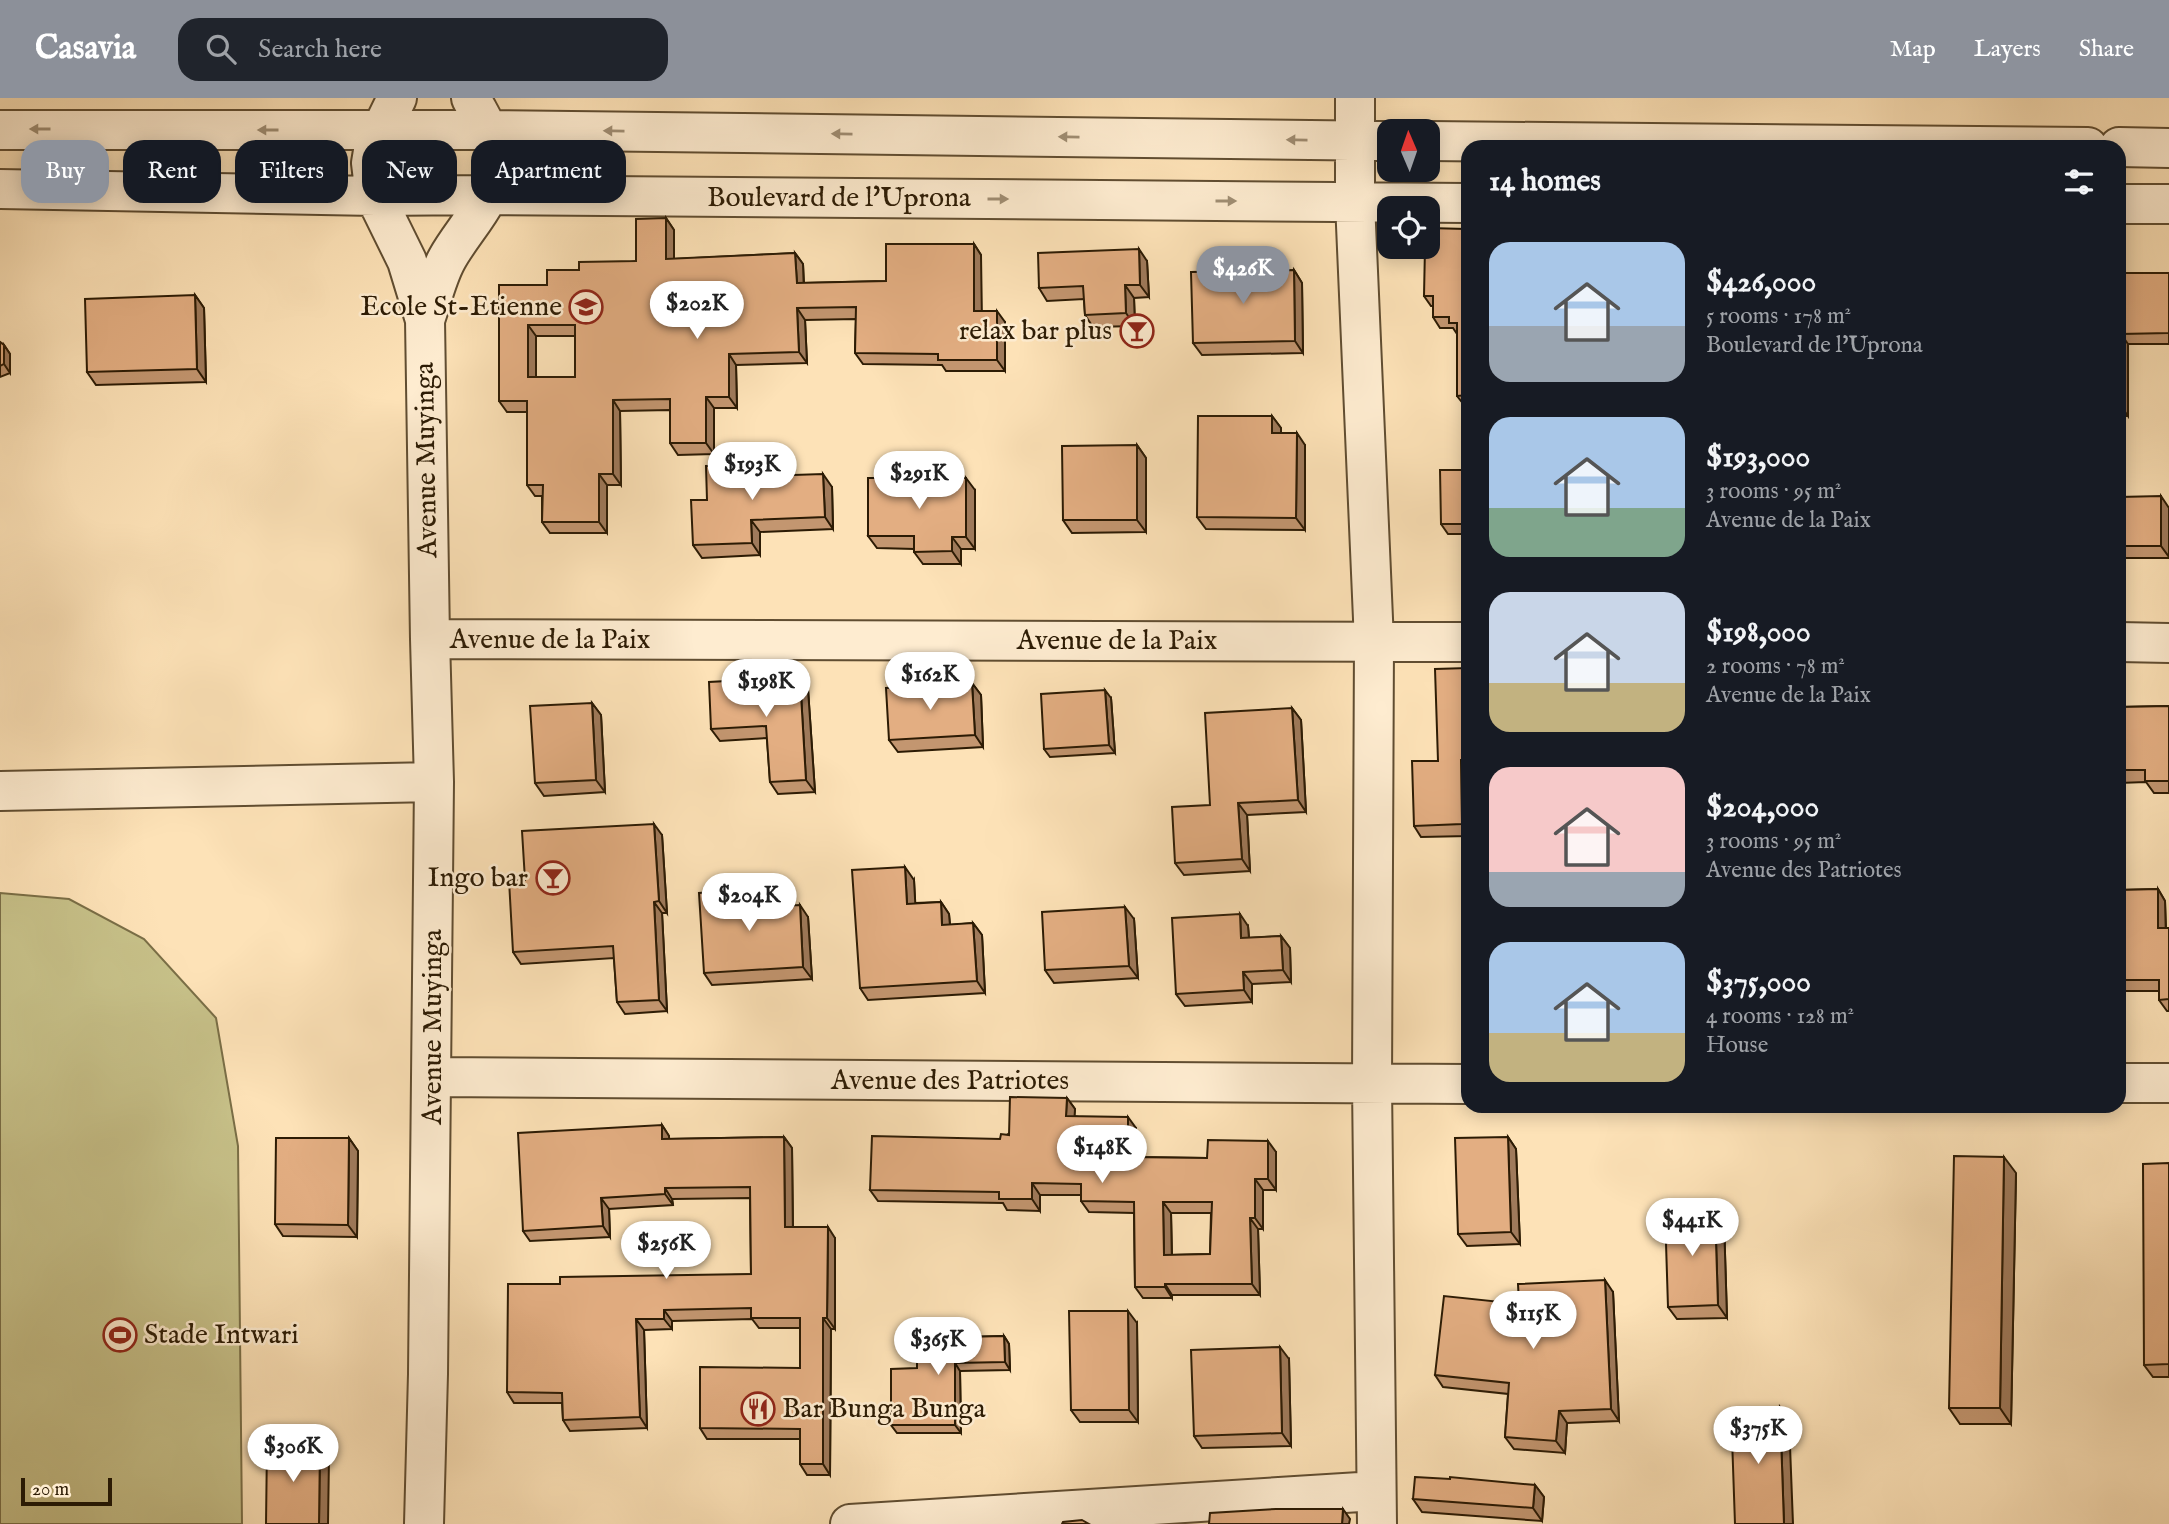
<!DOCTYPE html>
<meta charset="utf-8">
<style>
:root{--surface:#171b24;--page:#20242c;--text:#f1f3f6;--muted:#9ea1a6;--accent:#8c9099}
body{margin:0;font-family:"IM FELL English",serif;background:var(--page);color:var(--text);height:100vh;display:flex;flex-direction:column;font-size:26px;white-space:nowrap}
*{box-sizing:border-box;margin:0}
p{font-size:23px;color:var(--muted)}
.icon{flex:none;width:38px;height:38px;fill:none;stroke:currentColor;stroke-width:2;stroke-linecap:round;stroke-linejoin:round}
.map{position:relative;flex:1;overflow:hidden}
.drawer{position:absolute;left:1461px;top:42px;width:665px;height:973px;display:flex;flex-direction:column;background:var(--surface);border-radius:21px;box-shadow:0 4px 18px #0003}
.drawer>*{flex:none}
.banner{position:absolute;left:21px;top:42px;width:665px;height:63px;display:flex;gap:14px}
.needle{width:46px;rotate:358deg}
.tools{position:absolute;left:1377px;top:21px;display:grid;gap:14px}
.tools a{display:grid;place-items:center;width:63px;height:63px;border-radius:14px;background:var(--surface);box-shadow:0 4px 18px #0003;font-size:35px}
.scale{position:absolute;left:21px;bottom:18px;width:91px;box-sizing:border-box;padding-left:7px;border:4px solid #2c1b04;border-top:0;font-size:19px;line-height:24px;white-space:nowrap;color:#2c1b04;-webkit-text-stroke:5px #feecd0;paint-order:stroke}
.price{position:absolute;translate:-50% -60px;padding:0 16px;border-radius:24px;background:#fff;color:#222;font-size:23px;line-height:46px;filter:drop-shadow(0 2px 4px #0008)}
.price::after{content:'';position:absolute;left:50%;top:42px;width:21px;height:16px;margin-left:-10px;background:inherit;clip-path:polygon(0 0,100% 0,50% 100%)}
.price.selected{background:var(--accent);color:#fff}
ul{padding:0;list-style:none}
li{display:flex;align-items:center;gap:21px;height:175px;padding:0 28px}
li span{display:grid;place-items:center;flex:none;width:196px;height:140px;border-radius:21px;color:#555}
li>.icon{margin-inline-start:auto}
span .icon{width:84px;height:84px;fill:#fffc;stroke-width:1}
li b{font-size:30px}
h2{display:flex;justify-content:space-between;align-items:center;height:84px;padding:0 28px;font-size:30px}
.pill{padding:0 24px;border-radius:21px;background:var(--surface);box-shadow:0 4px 18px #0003;font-size:24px;line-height:63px}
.pill.selected{background:var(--accent);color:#fff}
header{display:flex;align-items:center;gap:42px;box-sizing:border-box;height:98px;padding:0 35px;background:var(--accent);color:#fff}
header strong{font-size:33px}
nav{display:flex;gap:38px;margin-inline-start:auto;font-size:24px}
.search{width:490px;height:63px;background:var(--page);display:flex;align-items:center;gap:18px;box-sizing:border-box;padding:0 24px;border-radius:21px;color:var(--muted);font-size:26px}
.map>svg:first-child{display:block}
.green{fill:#c7c189;stroke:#7a6e46;stroke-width:2}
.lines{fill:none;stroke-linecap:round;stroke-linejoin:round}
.minor-casing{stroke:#604d31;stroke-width:42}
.minor{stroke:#feecd0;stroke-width:38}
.wall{fill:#c39670;stroke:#2c1b04;stroke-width:2;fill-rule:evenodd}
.shaded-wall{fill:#9f7a5b;stroke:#2c1b04;stroke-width:2}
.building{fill:#e3ae82;stroke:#2c1b04;stroke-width:2;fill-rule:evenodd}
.oneway{fill:#a08e74}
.labels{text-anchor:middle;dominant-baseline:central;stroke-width:5;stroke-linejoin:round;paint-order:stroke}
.street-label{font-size:28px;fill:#2c1b04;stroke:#feecd0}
.poi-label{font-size:28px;fill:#2c1b04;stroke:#feecd0;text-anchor:end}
</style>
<header>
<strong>Casavia</strong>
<div class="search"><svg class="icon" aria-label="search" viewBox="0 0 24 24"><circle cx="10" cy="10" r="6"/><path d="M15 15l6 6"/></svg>Search here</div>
<nav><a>Map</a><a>Layers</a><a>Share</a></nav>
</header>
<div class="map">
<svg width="2169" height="1426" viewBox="0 0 2169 1426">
<rect width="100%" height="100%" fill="#fde2b7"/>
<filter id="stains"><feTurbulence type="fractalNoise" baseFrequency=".00286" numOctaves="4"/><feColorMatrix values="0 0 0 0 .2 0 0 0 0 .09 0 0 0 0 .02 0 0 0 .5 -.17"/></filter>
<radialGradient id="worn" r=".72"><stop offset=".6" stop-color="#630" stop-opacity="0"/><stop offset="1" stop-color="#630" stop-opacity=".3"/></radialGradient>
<path class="green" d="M0 795 69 801 144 841 216 920 238 1048 242 1426H0Z"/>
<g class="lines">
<defs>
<path id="minor" d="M397 0 374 47 371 65 375 98 407 163 425 222 430 541 434 684 428 1276 424 1426
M1355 0V104L1374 544 1372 986 1377 1426
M0 32H487L1390 43
M1428 43 2088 49
M2119 49 2169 50
M0 91 375 98 489 97 1468 105
M2119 106H2169
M425 222C432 202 437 179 447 161 462 133 498 98 497 66 497 43 481 20 471 0
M430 541 1468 544
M2119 544 2169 545
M0 693 434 684
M433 979 1468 986
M2119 985H2169
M850 1426 1376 1393"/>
</defs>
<use href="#minor" class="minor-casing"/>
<use href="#minor" class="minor"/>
</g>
<path class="wall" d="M666 120 674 132V161L795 155 803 166 804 185 886 183 974 146 981 157V213L1005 224V273H946L942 267 863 266 855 255 856 221 805 222 807 265 736 267 737 310H714V356L678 357 670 345V312L620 313 621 387H607V435H550L542 424V398H535L527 387V314H507L499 303V187H547L579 172 636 163ZM536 238H575V279H536Z
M1466 131 1468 135V308H1465L1457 298V236L1453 230H1440L1433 219V208H1431L1424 198Z
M1147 163 1149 199 1134 200 1135 228 1093 229 1085 217 1084 201 1047 203 1039 190Z
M1294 172 1302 185 1303 255 1202 257 1193 245Z
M2119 175H2169V246H2128V318H2119Z
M195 197 204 210 206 284 96 287 87 274Z
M0 244 4 247 10 256V275L0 279Z
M1272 318 1281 330V335L1305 347V432L1206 431 1197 419Z
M1137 347 1146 360V434L1072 435 1063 422Z
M759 366 768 378 832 389 833 431 760 434V457L702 460 693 447 707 402Z
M1468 372V436H1448L1441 426Z
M975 392V451H961V466H923L914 454V451L877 450 868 438Z
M2119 399 2169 410V460H2119Z
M1468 570V738L1421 739 1414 728 1438 663Z
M800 579 808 591 815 694 778 696 770 684 767 640 720 643 711 631Z
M972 585 981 597 983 649 898 654 889 642Z
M1111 600 1115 655 1050 659 1044 651Z
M592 605 601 617 605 694 544 698 535 685Z
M2169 608V695H2154L2146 684 2119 685V609Z
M1292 610 1301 622 1306 714 1247 717 1250 773 1184 777 1175 765 1210 707Z
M662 737 667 815H662L667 913 625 916 617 904 614 860 521 866 513 854 525 782Z
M914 782 915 805 941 804 949 816 950 827 973 825 982 837 985 895 868 902 860 890Z
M2158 791 2165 803 2166 830H2169V913H2167L2159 902V893H2119V792Z
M770 804V808L808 819 812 881 712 887 704 875Z
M1134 821 1138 880 1054 885 1045 872Z
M1248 828 1249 840 1281 838 1290 850 1291 884 1252 886V904L1185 908 1176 896Z
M1067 1000 1075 1011 1074 1018 1136 1030V1059L1207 1060 1276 1054V1092H1263V1131H1258L1260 1197H1172V1200H1143L1135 1189 1134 1115 1089 1114 1081 1103V1097H1040V1113L1007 1112 1003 1105 878 1103 870 1092 1000 1041ZM1171 1115H1211L1210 1156 1172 1157Z
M662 1027 669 1038V1041L784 1039 792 1050 793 1129 835 1140V1231H831L830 1377H807L800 1366V1341H707L700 1330 800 1270V1230H759L752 1221 672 1223V1231L644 1232 647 1330 570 1333 563 1322 562 1305H514L507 1294 560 1186 751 1176 750 1100 672 1101 673 1107 609 1111 610 1139 530 1143 523 1133Z
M1508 1039 1516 1051 1520 1146 1467 1148 1458 1136Z
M349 1040 358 1053 357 1139 283 1138 275 1126Z
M2169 1065V1279H2153L2144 1267Z
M2016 1075 2011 1326H1960L1949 1310Z
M1724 1123 1727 1220 1677 1221 1668 1209Z
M1613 1194 1619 1323 1567 1325 1565 1355 1514 1351 1505 1339 1508 1296 1443 1289 1435 1277 1519 1206Z
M1137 1225 1138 1324H1080L1071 1312Z
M1004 1238 1009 1246 1010 1272 960 1273 961 1335H897L891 1327 917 1270 966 1239Z
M1289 1261 1291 1348 1202 1350 1194 1338Z
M1535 1387 1544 1399 1542 1423 1422 1414 1413 1401Z"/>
<path class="shaded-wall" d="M666 120 674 132V172L666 161Z
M1466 131 1468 135V168L1465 163Z
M974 146 981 157 982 224 974 213Z
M1139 151 1147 163 1149 199 1140 187Z
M795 155 803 166 804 196 797 185Z
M1294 172 1302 185 1303 255 1295 243Z
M1125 187 1134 200 1135 228 1126 215Z
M195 197 204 210 206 284 197 271Z
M797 210 805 222 807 265 799 254Z
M997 213 1005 224V273L997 262Z
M528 227 536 238V290L528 279Z
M2121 236 2128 246V318L2121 308Z
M4 247 10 256V275L4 266Z
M729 256 736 267 737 310 729 299Z
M706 299 714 310V356L706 345Z
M613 302 620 313 621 387 613 376Z
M1272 318 1281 330V347L1272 335Z
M1297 335 1305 347V432L1296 420Z
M1137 347 1146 360V434L1137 422Z
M759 366 768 378H760Z
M599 376 607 387V435L599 424Z
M823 376 832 389 833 431 825 419Z
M966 380 975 392V451L966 439Z
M2161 398 2169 410V459L2161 448Z
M751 422 760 434V457L752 445Z
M952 439 961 451V466L952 453Z
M800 579 808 591 815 694 806 682Z
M972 585 981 597 983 649 975 637Z
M1105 592 1111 600 1115 655 1109 647Z
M592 605 601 617 605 694 596 682Z
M1292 610 1301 622 1306 714 1298 702Z
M1461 662 1468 673V735L1462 726Z
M1238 705 1247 717 1250 773 1242 761Z
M654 726 662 737 667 815 659 803Z
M905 769 914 782 916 818 907 806Z
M761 791 770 804 771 821 762 809Z
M2158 791 2165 803 2166 841 2158 830Z
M654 804 662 815 667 913 659 902Z
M941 804 949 816 951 839 942 827Z
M800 807 808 819 812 881 803 869Z
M1125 809 1134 821 1138 880 1129 868Z
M1240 816 1248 828 1250 853 1241 840Z
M973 825 982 837 985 895 977 883Z
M1281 838 1290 850 1291 884 1283 872Z
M1243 874 1252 886V904L1244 892Z
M1067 1000 1075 1011 1074 1029 1066 1018Z
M1128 1019 1136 1030 1135 1071 1128 1059Z
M662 1027 669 1038 670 1052 662 1041Z
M784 1039 792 1050 793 1140 785 1129Z
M1508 1039 1516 1051 1520 1146 1511 1134Z
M349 1040 358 1053 357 1139 348 1127Z
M1268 1043 1276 1054V1092L1268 1081Z
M2004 1059 2016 1075 2011 1326 2000 1310Z
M1255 1081 1263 1092V1131L1255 1120Z
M1032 1085 1040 1097V1113L1032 1101Z
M665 1090 672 1101 673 1107 665 1096Z
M601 1100 609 1111 610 1139 603 1128Z
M1163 1104 1171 1115 1172 1168 1164 1157Z
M1715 1111 1724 1123 1727 1220 1718 1207Z
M1250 1120 1258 1131 1260 1197 1252 1186Z
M828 1129 835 1140V1231L827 1220Z
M1605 1182 1613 1194 1619 1323 1611 1311Z
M1165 1186 1172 1197V1200L1165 1189Z
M664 1212 672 1223V1231L664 1221Z
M1128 1213 1137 1225 1138 1324 1129 1312Z
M823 1220 831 1231 830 1377 823 1366Z
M636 1221 644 1232 647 1330 640 1319Z
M1004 1238 1009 1246 1010 1272 1005 1264Z
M1280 1249 1289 1261 1291 1348 1282 1335Z
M955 1265 960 1273 961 1335 955 1327Z
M1780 1309 1789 1322 1793 1426H1784Z
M1559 1313 1567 1325 1565 1355 1556 1343Z
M320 1347 329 1359 328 1426H319Z
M1535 1387 1544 1399 1542 1423 1533 1410Z
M1343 1411 1350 1421 1349 1426H1342Z"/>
<path class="building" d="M666 120V161L795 155 797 185 886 183V146H974V213H997V262H938V256L855 255 856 209 797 210 799 254 729 256V299H706V345H670V301L613 302V376H599V424H542L543 387H527V303H499V187H547V172H579V164L636 163V121ZM528 227H575V279H528Z
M1428 130 1466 131 1465 163H1468V297L1457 298V225H1449V219H1433V198H1424L1425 149H1428Z
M1139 151 1140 187H1125L1126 215 1085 217 1083 188 1039 190 1038 155Z
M1294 172 1295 243 1193 245 1191 174Z
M2119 175H2169V235L2121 236V308H2119Z
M195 197 197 271 87 274 85 201Z
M0 244 4 247V266L0 268Z
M1198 318H1272V335H1297L1296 420 1197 419Z
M1137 347V422H1063L1062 348Z
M759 366 760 378 823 376 825 419 751 422 752 445 693 447 691 402H707L706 368Z
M1440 372H1468V426H1441Z
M868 380H966V439H952V453L914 454V438H868Z
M2161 398V448H2119V399Z
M1468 570V662H1461L1462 726 1414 728 1412 663H1438L1435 571Z
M800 579 806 682 770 684 766 628 711 631 709 584Z
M972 585 975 637 889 642 886 590Z
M1105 592 1109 647 1044 651 1041 596Z
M592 605 596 682 535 685 530 608Z
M2169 608V683H2145V672H2119V609Z
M1292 610 1298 702 1238 705 1242 761 1175 765 1172 709 1210 707 1205 615Z
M654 726 659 803 654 804 659 902 617 904 613 848 513 854 509 782H525L522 733Z
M905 769 907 806 941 804 942 827 973 825 977 883 860 890 852 772Z
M761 791 762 809 800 807 803 869 704 875 699 795Z
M2158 791V830H2169V901L2159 902V882H2119V792Z
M1125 809 1129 868 1045 872 1042 814Z
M1240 816 1241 840 1281 838 1283 872 1243 874 1244 892 1176 896 1172 820Z
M1466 820H1468V868H1467Z
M1010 999 1067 1000 1066 1018 1128 1019V1059L1207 1060 1208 1042 1268 1043V1081H1255V1120H1250L1252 1186H1165V1189H1135L1134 1104 1081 1103V1086L1032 1085V1101H999V1094L870 1092 872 1038 1000 1041 1001 1036 1009 1037ZM1163 1104H1212L1210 1156 1164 1157Z
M662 1027V1041L784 1039 785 1129H828L827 1220H823V1366H800V1331L700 1330V1269L800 1270V1220H751V1210L664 1212V1221H636L640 1319 563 1322 562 1295 507 1294 508 1186H560V1179L751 1176 750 1089 665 1090V1096L601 1100 603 1128 523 1133 518 1035Z
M1508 1039 1511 1134 1458 1136 1455 1040Z
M276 1040H349L348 1127 275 1126Z
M1954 1058 2004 1059 2000 1310H1949Z
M2169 1065V1266L2144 1267 2143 1066Z
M1715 1111 1718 1207 1668 1209 1665 1113Z
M1605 1182 1611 1311 1559 1313 1556 1343 1505 1339 1509 1285 1435 1277 1444 1198 1519 1206 1518 1186Z
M1069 1213H1128L1129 1312H1071Z
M917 1234H962V1239L1004 1238 1005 1264 955 1265V1327H891V1271L917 1270Z
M1280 1249 1282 1335 1194 1338 1191 1252Z
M1780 1309 1784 1426H1735L1731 1311Z
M267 1346 320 1347 319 1426H266Z
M1415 1379 1450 1381V1379L1535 1387 1533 1410 1413 1401Z
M1276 1411H1343L1342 1426H1209L1210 1415Z
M1082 1422 1089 1426H1062L1063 1424Z"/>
<defs><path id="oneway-solid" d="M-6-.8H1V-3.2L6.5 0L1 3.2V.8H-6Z" transform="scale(1.75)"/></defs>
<g class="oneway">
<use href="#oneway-solid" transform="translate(40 31) rotate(180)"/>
<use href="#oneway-solid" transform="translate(268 32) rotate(-180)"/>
<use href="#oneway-solid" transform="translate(614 33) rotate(-179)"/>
<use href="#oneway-solid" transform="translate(842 36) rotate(-179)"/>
<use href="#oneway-solid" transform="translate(1069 39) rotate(-179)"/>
<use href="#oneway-solid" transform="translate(1297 42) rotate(-179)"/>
<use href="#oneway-solid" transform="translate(998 101)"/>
<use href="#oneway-solid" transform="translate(1226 103)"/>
</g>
<defs>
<symbol id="school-ring" viewBox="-11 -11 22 22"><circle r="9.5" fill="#feecd0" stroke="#8f2418" stroke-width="1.5"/><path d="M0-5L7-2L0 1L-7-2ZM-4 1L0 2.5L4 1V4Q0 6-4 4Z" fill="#8f2418"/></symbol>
<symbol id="bar-ring" viewBox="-11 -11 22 22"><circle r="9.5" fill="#feecd0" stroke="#8f2418" stroke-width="1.5"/><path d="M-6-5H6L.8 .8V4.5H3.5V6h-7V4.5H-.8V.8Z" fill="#8f2418"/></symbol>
<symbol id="stadium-ring" viewBox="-11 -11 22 22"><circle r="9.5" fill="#feecd0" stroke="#8f2418" stroke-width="1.5"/><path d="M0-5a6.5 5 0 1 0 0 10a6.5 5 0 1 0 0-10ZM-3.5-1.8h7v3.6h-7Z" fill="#8f2418"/></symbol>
<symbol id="restaurant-ring" viewBox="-11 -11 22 22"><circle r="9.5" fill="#feecd0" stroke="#8f2418" stroke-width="1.5"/><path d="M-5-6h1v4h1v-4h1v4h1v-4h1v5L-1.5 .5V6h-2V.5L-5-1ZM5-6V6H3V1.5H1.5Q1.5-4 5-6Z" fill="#8f2418"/></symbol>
</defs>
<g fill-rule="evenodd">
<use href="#school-ring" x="567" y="190" width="38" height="38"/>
<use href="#bar-ring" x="1118" y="214" width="38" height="38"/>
<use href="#bar-ring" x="534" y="761" width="38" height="38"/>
<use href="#stadium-ring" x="101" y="1218" width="38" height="38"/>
<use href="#restaurant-ring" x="739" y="1292" width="38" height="38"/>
</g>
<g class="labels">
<g class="street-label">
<text x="839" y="100">Boulevard de l'Uprona</text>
<text transform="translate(427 362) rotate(-91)">Avenue Muyinga</text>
<text x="550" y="542">Avenue de la Paix</text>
<text x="1117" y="543">Avenue de la Paix</text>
<text transform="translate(433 929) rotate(-90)">Avenue Muyinga</text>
<text x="950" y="983">Avenue des Patriotes</text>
</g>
<g class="poi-label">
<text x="562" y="209">Ecole St-Etienne</text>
<text x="1112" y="233">relax bar plus</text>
<text x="528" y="780">Ingo bar</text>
<text x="144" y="1237" text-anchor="start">Stade Intwari</text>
<text x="782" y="1311" text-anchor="start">Bar Bunga Bunga</text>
</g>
</g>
<rect width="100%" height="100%" filter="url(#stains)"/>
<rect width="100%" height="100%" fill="url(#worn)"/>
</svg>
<div class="tools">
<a><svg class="needle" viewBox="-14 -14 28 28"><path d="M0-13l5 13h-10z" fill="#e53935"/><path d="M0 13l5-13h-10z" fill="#9ea1a6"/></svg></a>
<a><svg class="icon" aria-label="locate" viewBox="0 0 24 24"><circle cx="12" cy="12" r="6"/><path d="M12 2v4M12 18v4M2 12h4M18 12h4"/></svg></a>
</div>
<div class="scale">20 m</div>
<b class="price selected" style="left:1243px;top:208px">$426K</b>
<b class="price" style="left:697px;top:243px">$202K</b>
<b class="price" style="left:752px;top:404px">$193K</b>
<b class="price" style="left:919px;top:413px">$291K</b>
<b class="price" style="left:930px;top:614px">$162K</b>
<b class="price" style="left:766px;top:621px">$198K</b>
<b class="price" style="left:749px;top:835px">$204K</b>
<b class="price" style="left:1102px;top:1087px">$148K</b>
<b class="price" style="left:1692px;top:1160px">$441K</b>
<b class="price" style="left:666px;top:1183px">$256K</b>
<b class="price" style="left:1533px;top:1253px">$115K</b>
<b class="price" style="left:938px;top:1279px">$365K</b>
<b class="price" style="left:1758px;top:1368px">$375K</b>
<b class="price" style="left:293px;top:1386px">$306K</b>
<div class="banner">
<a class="pill selected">Buy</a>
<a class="pill">Rent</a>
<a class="pill">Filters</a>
<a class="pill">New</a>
<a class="pill">Apartment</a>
</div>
<section class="drawer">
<h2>14 homes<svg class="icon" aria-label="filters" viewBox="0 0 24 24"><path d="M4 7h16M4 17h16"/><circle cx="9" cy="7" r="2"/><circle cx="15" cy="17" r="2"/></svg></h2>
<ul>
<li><span style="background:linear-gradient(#a9c7e8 60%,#9aa5b1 0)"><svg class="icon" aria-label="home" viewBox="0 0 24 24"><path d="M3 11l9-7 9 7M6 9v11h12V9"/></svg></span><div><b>$426,000</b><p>5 rooms · 178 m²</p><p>Boulevard de l'Uprona</p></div></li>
<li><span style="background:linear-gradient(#a9c7e8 65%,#7fa58c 0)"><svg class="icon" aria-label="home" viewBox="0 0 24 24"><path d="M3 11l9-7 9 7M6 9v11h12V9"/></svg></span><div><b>$193,000</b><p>3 rooms · 95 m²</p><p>Avenue de la Paix</p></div></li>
<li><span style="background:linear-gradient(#c9d6e8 65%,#c2b280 0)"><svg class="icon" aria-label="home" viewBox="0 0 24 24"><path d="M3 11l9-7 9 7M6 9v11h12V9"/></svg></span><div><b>$198,000</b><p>2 rooms · 78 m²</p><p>Avenue de la Paix</p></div></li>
<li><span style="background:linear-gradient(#f6c9c9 75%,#9aa5b1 0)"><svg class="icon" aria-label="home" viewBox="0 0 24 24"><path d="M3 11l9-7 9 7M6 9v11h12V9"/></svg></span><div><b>$204,000</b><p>3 rooms · 95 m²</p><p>Avenue des Patriotes</p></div></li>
<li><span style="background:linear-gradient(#a9c7e8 65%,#c2b280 0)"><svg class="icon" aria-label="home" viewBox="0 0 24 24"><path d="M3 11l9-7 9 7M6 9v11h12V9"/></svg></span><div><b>$375,000</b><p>4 rooms · 128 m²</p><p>House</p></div></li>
</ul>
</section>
</div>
